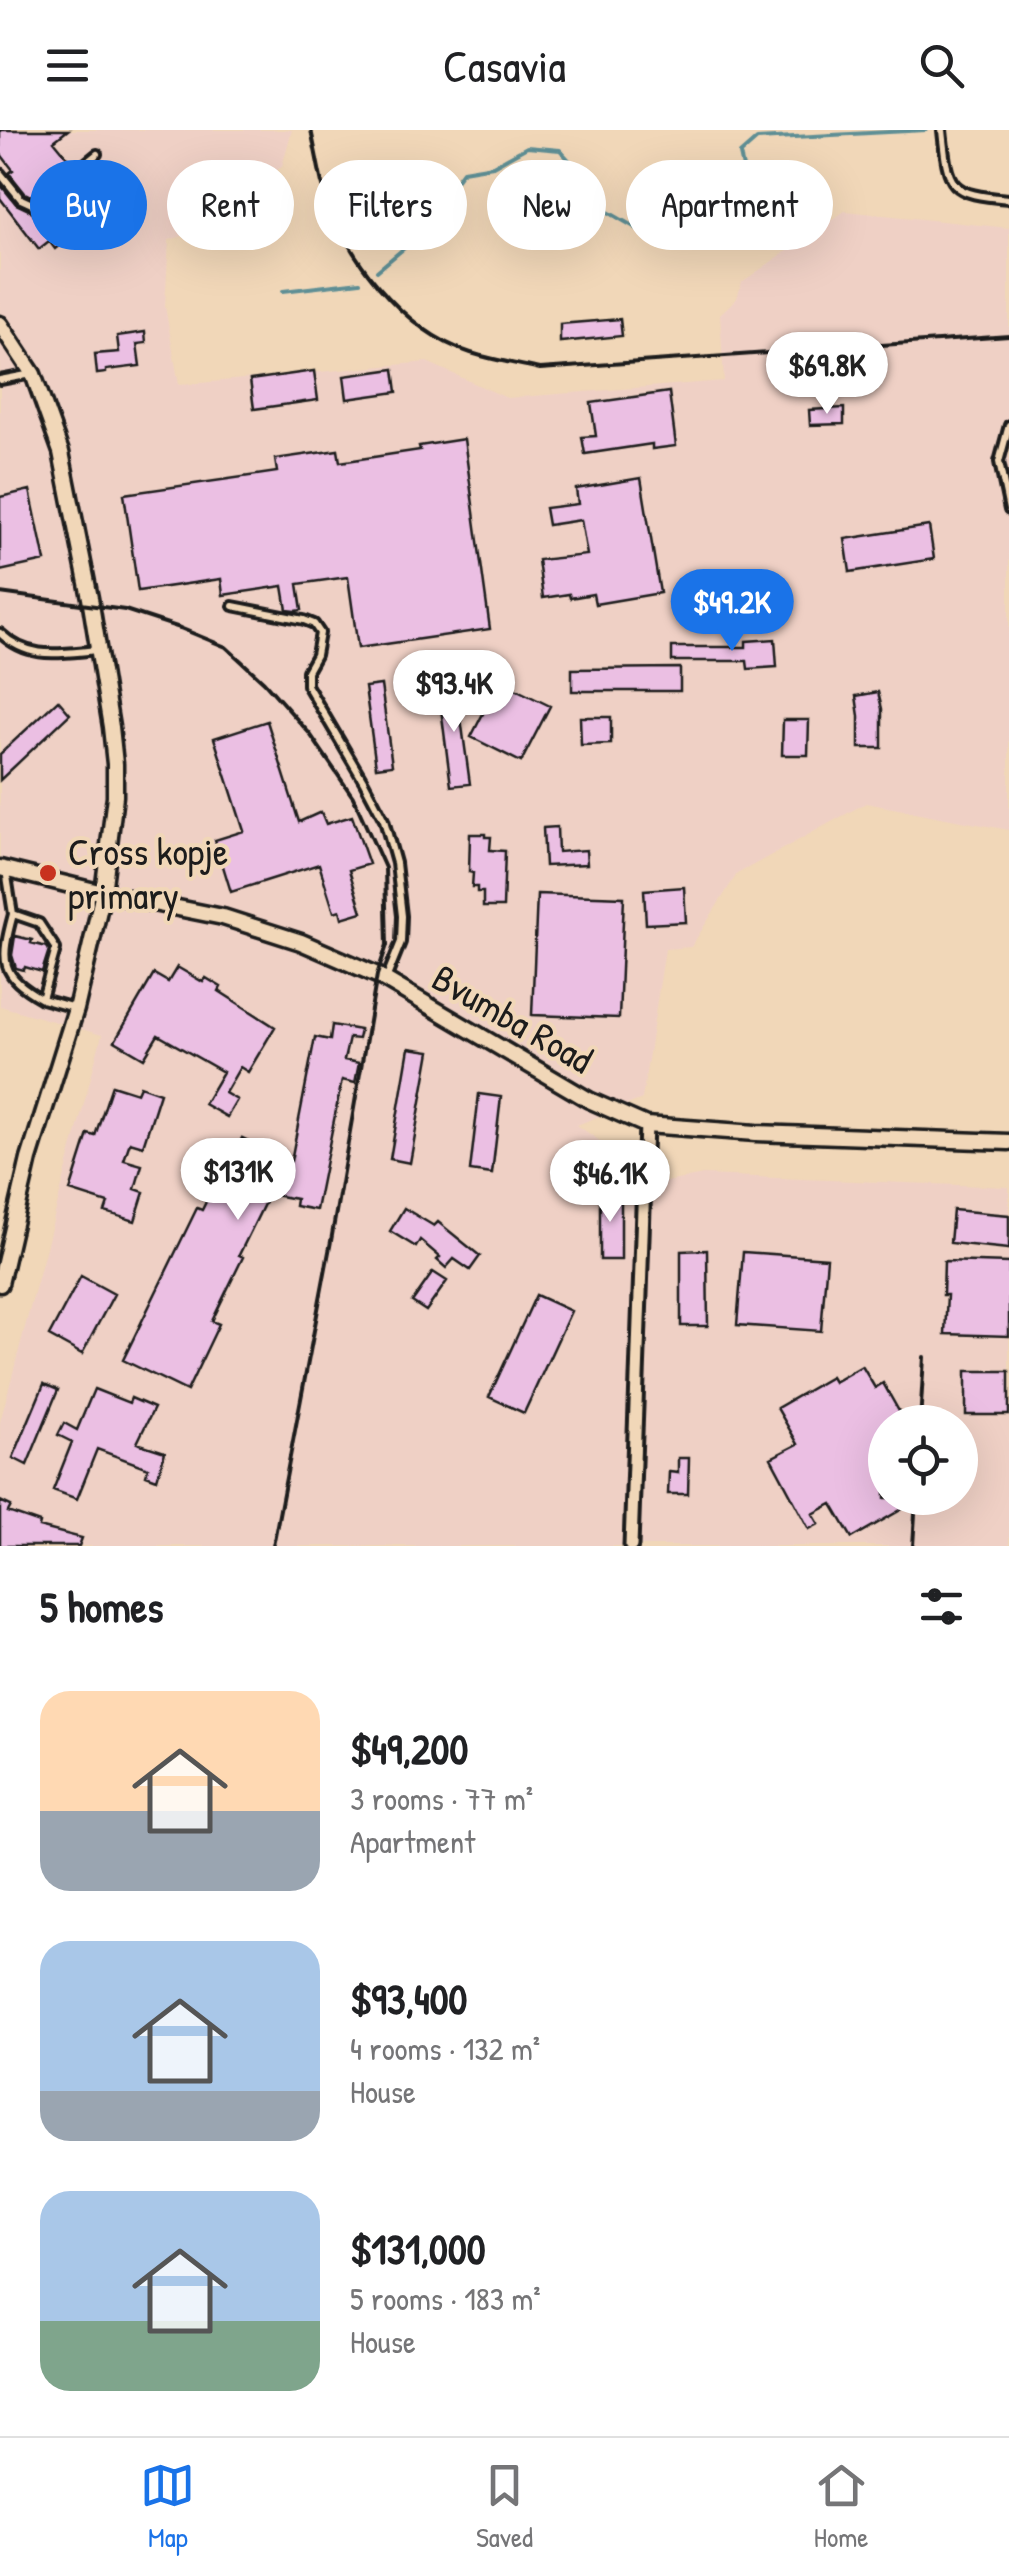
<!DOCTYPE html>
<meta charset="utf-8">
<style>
:root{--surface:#fff;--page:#f2f2f2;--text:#202124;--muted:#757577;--line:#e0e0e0;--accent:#1a73e8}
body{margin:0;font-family:"Patrick Hand",sans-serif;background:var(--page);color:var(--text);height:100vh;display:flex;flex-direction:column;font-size:38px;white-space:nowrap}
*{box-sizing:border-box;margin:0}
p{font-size:32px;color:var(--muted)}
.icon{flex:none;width:55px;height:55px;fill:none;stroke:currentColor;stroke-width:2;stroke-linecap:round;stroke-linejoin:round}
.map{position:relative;height:1416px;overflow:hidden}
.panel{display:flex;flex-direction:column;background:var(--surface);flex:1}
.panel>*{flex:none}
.guide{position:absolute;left:30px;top:30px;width:950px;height:90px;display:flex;gap:20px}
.tools{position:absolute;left:868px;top:1275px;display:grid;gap:20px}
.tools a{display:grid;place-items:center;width:110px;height:110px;border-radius:50%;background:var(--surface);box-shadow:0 10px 40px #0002;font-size:50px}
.price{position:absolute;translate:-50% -85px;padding:0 22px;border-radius:35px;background:#fff;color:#222;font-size:32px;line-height:65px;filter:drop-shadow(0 2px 5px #0008)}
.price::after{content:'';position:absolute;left:50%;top:60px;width:30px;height:22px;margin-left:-15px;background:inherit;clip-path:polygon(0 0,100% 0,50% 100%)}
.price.on{background:var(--accent);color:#fff}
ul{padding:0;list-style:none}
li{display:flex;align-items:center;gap:30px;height:250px;padding:0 40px}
li span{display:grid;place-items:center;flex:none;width:280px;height:200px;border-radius:30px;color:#555}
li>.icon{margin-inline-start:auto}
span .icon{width:120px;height:120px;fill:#fffc;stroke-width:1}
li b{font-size:42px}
h2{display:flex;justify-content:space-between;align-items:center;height:120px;padding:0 40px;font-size:42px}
.tag{padding:0 35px;border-radius:45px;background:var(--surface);box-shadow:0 10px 40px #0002;font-size:35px;line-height:90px}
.tag.on{background:var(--accent);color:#fff}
header{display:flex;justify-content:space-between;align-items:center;height:130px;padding:0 40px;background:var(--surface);font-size:45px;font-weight:600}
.menu{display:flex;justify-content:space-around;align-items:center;height:140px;border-top:2px solid var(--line);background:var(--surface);font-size:28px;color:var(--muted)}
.menu a{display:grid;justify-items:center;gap:5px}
.menu .on{color:var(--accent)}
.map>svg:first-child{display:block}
.built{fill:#efd0c5;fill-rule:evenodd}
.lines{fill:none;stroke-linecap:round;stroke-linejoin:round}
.stream{stroke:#5f8f95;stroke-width:4}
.building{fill:#ebbfe3;stroke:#1c1c1c;stroke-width:2.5}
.service-casing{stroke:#1c1c1c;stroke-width:14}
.minor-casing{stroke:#1c1c1c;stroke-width:19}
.tertiary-casing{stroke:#1c1c1c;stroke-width:21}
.service{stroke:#f1d7b8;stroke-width:6}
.minor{stroke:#f1d7b8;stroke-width:11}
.tertiary{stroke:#f1d7b8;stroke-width:14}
.rail{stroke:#1c1c1c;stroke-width:4}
.poi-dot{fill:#c8321e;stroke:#f1d7b8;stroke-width:4}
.labels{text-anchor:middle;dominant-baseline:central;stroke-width:8;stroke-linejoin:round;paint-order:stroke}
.poi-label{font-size:38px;fill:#1c1c1c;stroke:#f1d7b8;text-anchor:start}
.street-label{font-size:38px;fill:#1c1c1c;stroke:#f1d7b8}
</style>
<header><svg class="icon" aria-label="menu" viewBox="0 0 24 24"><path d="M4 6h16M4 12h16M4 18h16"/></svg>Casavia<svg class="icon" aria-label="search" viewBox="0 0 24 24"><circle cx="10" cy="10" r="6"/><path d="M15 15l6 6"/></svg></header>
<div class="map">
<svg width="1009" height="1416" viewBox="0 0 1009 1416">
<rect width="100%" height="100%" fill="#f1d7b8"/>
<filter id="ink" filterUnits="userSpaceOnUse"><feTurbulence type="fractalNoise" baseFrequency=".01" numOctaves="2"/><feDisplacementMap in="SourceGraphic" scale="20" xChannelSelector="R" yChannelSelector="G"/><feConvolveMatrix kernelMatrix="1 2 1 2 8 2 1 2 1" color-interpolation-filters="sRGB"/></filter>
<g filter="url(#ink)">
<path class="built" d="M0 0H292L282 36 210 98 169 110 165 176 179 255 427 232 507 268 724 251 720 184 737 168 742 152 845 81 1009 98V700L866 673 737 744 691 817 665 819 642 969 577 995 617 1023 645 1056 703 1045 1009 1057V1416H0V1292L102 905 0 876ZM885 1292H960V1368H885Z"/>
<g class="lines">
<path class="stream" d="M377 141 409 114 463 41 493 36 527 17 560 20 596 60 603 79 662 113 697 108 726 89 745 47 740 24 757 9 926 0
M283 161 360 152"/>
</g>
<path class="building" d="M0 0H68L54 11 72 33 31 66 25 63 9 43 13 40 0 23Z
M90 48 105 66 108 62 135 84 120 102 86 74 73 84 62 70Z
M0 54 16 74 31 81 49 104 68 89 77 101 55 119 49 111 39 119 0 68Z
M620 189 622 206 560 212V194Z
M145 202 146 213 137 214 140 236 106 240V243L97 244 95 224 119 222 117 206Z
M394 239 397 262 347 269 344 246Z
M314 241 318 270 254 279 250 250Z
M669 262 676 316 652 319V314L585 324 582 307 596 306 591 273Z
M844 278V294L810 295 809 280Z
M464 309 490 499 358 518 348 447 298 454 302 480 296 481 287 480 283 456 223 465 221 449 138 461 124 364 277 342 275 329 338 320 340 332 420 320 419 316Z
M641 348 660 463 595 474 593 464 570 468 569 464 543 468 538 430 587 425 581 390 548 395 545 378 578 374 576 359Z
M30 360 45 431 0 441V367Z
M929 396 934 429 850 442 845 409Z
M775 509 777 537 748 539 747 531H672V517H746V511Z
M680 538V561H572V539Z
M456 552 470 654 451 656 438 555Z
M505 554 550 576 521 632 471 607 490 570 487 568 493 555 502 560Z
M381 555 392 635 376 637 365 557Z
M878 562 882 579V618H859V586L856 566Z
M58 570 70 584 0 650V624Z
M580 587H611V614L581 615Z
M783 590H809L808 625H782Z
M267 591 299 692 321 682 326 694 352 686 369 734 349 740 362 782 342 788 340 780 334 782 319 734 231 762 215 710 244 701 214 608Z
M557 697 558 722 586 720 587 734 545 736 543 698Z
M470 704H485V707H491L490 720 505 721 503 777H483V762H477V757H472L473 743 469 742Z
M684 757 686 792 646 794 644 760Z
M537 764 624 767 619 888 532 885Z
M15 806 32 810 31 813 47 817 49 820 42 842 25 837 24 840 16 838 12 825Z
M177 837 203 852 206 848 221 857 219 861 275 897 248 942 240 937 225 963 237 970 227 987 204 974 223 942 158 905 144 928 115 911 154 844 168 852Z
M332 895 360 900 358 909 349 908 344 930 359 933 355 953 342 950 316 1080 295 1076 296 1069 269 1064 239 1125 243 1127 212 1191 219 1194 187 1261 123 1230 197 1078 202 1080 225 1033 229 1035 242 1008 291 1031 315 907 330 910Z
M409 918 430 921 410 1033 390 1029Z
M112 955 137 963 140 956 160 963 143 1016 130 1012 124 1030 142 1035 135 1059 144 1062 135 1091 105 1082 108 1073 70 1061 88 1004 95 1006Z
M479 964 501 967 492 1044 470 1041Z
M600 1061H621V1130H600Z
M404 1078 434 1096 438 1092 480 1126 470 1140 454 1129 446 1138 437 1130 440 1127 420 1110 416 1117 390 1101Z
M953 1080 1009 1085V1119L950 1113Z
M707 1120 708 1196H681V1121Z
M743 1122 827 1128 821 1201 737 1195Z
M944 1131 1009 1133V1206L945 1204 947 1165H943Z
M433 1142 447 1151 426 1181 412 1172Z
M81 1146 114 1164 82 1224 49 1206Z
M536 1165 571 1181 524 1283 489 1267Z
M862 1236 875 1258 883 1253 905 1292H885V1368H898L904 1378 852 1408 832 1374 813 1384 819 1394 809 1399 771 1328 798 1314 777 1278 831 1247 834 1252Z
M966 1241H1009V1285H966Z
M44 1254 58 1260 27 1335 13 1328Z
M94 1259 129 1273 131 1268 154 1278 137 1313 165 1322 157 1349 146 1345 148 1338 97 1319 77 1369 53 1360 72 1312 58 1305 64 1293 77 1300Z
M678 1328H689L688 1364H668L669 1342 678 1343Z
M0 1371 11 1376 8 1382 40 1393 39 1397 82 1408 79 1416H0Z"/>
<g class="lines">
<defs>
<path id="service" d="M942 0C948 59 949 64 1009 69
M0 43 21 69 34 75 97 24
M0 250 32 244
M1009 295 999 332 1009 380
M233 476 304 490 314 494 320 503 316 525 307 541V555L364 652 384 690 396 733 402 786 401 812 386 849
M0 503C30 531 60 523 98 520
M6 740 13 784 39 793 56 819 42 869 74 878
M13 784C0 832 0 845 42 869"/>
<path id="minor" d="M631 1416 646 995"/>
<path id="tertiary" d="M0 194 33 244 61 322 90 468 111 597 115 634V666L103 763 76 879 29 1029 0 1154
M0 738 103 763 223 787 301 812 377 845 589 970 646 995 756 1003 1009 1012"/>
</defs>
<use href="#service" class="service-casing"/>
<use href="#minor" class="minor-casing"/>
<use href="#tertiary" class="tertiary-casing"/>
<use href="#service" class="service"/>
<use href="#minor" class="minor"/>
<use href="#tertiary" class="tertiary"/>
<path class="rail" d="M311 0C315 18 318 36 322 53 341 122 402 201 471 223 494 230 517 234 540 239L1009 206
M0 463 125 480 180 498 226 517 264 552 310 604 353 667 385 738 387 815 377 845 331 1111 273 1416
M920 1292 924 1227
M913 1416 916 1368"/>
</g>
</g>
<circle class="poi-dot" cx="48" cy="743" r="10"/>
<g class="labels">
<g class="poi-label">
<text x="68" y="721">Cross kopje<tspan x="68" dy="44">primary</tspan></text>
</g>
<g class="street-label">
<text transform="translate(513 888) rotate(30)">Bvumba Road</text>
</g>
</g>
</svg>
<div class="tools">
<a><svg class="icon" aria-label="locate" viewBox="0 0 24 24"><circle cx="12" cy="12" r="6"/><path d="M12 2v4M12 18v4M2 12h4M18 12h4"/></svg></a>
</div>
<b class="price" style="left:827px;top:287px">$69.8K</b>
<b class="price on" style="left:732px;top:524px">$49.2K</b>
<b class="price" style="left:454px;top:605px">$93.4K</b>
<b class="price" style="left:238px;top:1093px">$131K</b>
<b class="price" style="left:610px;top:1095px">$46.1K</b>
<div class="guide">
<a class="tag on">Buy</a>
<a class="tag">Rent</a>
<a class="tag">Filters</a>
<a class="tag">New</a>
<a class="tag">Apartment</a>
</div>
</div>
<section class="panel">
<h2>5 homes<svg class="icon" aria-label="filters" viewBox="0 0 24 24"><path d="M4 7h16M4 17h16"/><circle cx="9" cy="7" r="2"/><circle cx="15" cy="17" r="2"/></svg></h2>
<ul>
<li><span style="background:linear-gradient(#ffd9b3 60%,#9aa5b1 0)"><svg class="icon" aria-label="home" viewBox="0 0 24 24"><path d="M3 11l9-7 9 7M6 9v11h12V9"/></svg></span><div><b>$49,200</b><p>3 rooms · 77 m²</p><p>Apartment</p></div></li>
<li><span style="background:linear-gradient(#a9c7e8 75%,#9aa5b1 0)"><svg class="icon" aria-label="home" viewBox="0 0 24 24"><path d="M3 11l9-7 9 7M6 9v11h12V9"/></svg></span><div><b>$93,400</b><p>4 rooms · 132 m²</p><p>House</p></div></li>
<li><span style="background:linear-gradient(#a9c7e8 65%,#7fa58c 0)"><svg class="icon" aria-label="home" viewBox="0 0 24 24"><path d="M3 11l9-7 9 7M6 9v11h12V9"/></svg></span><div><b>$131,000</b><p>5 rooms · 183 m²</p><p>House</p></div></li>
</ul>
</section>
<nav class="menu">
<a class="on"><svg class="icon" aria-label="map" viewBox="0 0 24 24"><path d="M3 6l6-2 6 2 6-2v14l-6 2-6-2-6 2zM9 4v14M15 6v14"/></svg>Map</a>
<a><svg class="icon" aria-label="saved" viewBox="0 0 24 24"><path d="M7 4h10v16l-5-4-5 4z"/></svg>Saved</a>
<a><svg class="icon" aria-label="home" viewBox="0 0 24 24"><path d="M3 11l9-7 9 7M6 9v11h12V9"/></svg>Home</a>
</nav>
